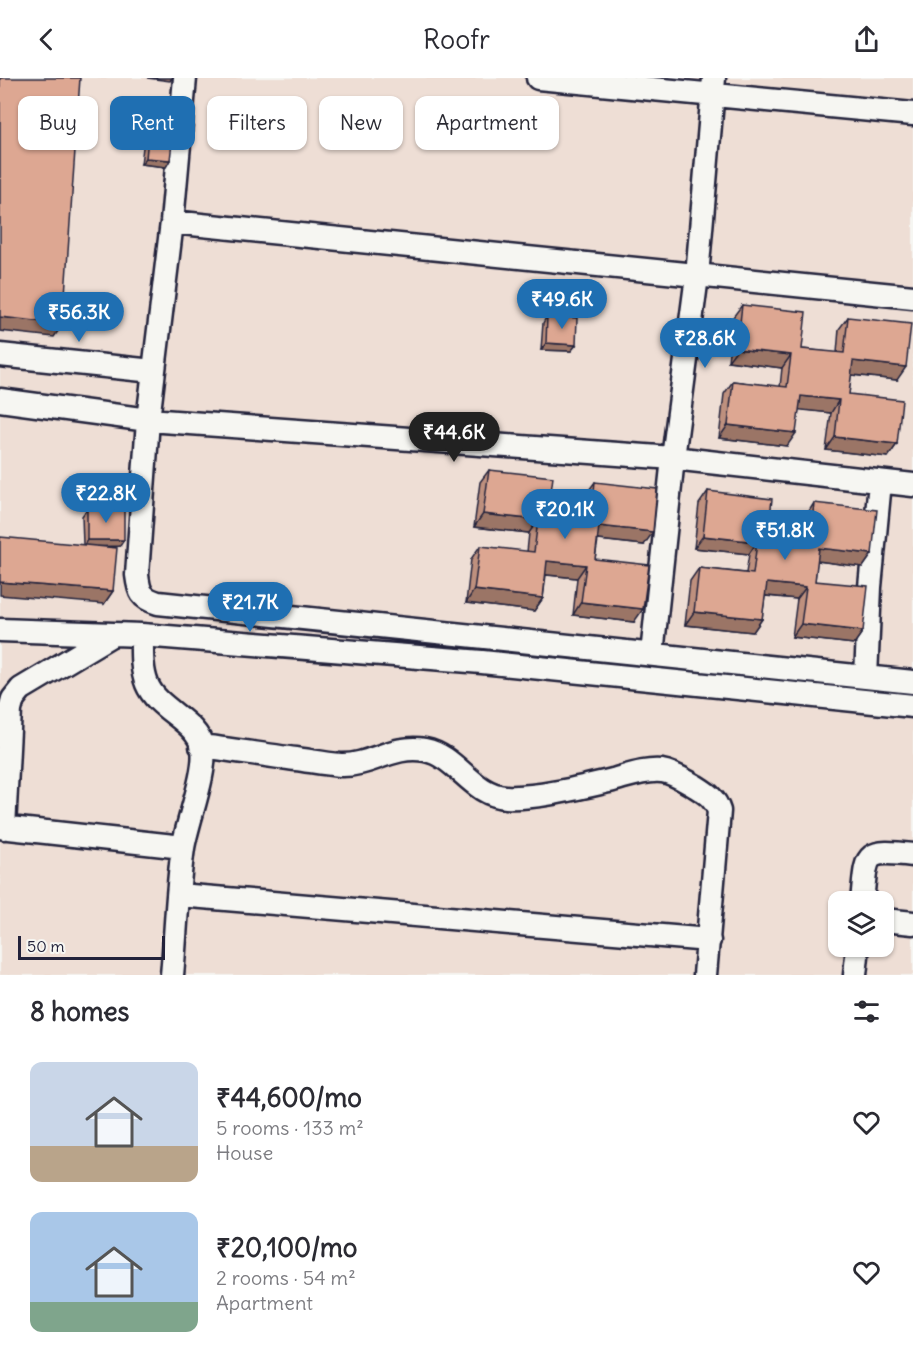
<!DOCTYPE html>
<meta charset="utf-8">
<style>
:root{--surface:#fff;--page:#f7f7f7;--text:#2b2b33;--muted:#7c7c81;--accent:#1f6fb2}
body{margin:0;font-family:Delius,sans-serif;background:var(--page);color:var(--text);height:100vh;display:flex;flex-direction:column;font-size:22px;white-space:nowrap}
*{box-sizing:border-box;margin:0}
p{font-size:20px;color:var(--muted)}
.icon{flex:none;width:33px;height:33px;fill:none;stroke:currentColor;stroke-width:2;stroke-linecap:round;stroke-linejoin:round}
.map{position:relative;height:897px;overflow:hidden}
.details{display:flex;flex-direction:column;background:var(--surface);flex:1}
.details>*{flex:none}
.top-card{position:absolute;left:18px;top:18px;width:600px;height:54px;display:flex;gap:12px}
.tools{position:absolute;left:828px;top:813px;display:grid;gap:12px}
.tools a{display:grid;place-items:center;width:66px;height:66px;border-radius:12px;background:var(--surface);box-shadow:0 2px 4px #0004;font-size:30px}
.scale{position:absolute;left:18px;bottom:15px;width:147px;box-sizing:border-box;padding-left:6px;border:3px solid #22223b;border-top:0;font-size:16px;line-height:21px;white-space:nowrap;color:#22223b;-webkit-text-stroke:4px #f6f6f2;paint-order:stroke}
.price{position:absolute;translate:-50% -51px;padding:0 14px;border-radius:21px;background:var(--accent);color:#fff;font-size:20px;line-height:39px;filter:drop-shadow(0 2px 3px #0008)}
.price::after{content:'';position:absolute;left:50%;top:36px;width:18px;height:14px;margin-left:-9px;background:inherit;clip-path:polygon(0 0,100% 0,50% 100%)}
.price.on{background:#222;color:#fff}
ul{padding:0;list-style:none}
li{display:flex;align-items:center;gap:18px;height:150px;padding:0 30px}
li span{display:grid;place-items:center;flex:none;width:168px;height:120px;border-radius:12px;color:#555}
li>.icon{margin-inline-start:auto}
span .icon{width:72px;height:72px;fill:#fffc;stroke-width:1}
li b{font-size:26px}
h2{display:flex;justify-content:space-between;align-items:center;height:72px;padding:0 30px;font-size:26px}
.pill{padding:0 21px;border-radius:12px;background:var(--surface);box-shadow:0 2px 4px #0004;font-size:21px;line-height:54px}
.pill.on{background:var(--accent);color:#fff}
header{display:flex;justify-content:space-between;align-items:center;height:78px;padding:0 30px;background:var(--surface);font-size:27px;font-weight:600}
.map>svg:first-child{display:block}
.built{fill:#eeded5;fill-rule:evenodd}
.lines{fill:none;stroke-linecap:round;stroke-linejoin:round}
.minor-casing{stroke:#22223b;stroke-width:27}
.minor{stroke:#f6f6f2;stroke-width:22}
.wall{fill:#be907e;stroke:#22223b;stroke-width:1.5}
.shaded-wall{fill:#9b7566;stroke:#22223b;stroke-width:1.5}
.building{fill:#dda792;stroke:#22223b;stroke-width:1.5}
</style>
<header><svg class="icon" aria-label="back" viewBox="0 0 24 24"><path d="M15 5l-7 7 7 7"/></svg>Roofr<svg class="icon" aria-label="share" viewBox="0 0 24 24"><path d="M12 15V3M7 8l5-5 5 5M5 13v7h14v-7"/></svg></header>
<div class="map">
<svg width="913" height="897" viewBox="0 0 913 897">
<rect width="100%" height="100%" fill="#f6f6f2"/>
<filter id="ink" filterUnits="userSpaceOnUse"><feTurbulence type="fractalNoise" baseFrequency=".0167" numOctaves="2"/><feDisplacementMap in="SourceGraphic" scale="12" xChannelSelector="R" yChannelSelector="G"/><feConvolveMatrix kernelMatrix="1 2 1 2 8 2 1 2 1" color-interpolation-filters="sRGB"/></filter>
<g filter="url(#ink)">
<path class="built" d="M0 0H913V897H0ZM838 824H884V868H838Z"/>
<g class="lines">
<defs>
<path id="minor" d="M185 0 172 144 148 342 137 497C139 514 141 520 158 525L913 604
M538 0 913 36
M172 144 913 219
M0 277 153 293
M0 322 148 342 673 380 913 407
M0 552 142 557 482 584 913 628
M142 557C142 573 141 591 147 606 158 633 197 642 203 671 207 693 187 745 183 770 177 812 176 855 172 897
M652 576 673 380 697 198 714 0
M866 599 870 509 880 404
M201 668C233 672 264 677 296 681 311 683 326 686 341 687 371 688 393 666 425 672 457 678 472 717 506 719 535 721 583 709 613 702 628 698 646 691 662 693 674 695 684 702 695 708 706 715 715 720 719 733L705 897
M0 749 183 769
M4 750 10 632 13 621 21 611 113 556
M179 817 709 862
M862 824C867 776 862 771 913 777
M884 842 913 845
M855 897 858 868"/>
</defs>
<use href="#minor" class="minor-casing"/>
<use href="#minor" class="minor"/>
</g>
<path class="wall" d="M151 29 170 82 166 89 141 86 147 35Z
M742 227 802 271 837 275 839 251 848 239 897 302 851 297 849 316 897 366 888 379 826 372 831 335 799 331 787 368 719 360 724 316 733 303 780 309 782 290 728 283 733 239Z
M547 238 576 267 571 273 541 272 543 245Z
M489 392 548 436 583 440 586 416 595 404 644 467 598 462 595 481 634 544 573 537 577 500 546 497 543 520 534 533 466 525 471 481 480 468 527 474 529 455 474 449 480 404Z
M708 413 768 457 803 461 806 438 814 425 872 476 863 489 817 483 815 503 863 553 854 566 792 559 797 521 765 518 762 541 753 554 685 547 690 503 699 490 746 495 749 476 694 470 699 426Z
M87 431 120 468 106 469 113 513 104 526 83 466 82 438Z"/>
<path class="shaded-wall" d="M147 0H172L170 3Z
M146 80 170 82 166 89 141 86Z
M0 239 63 246 54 259 0 253Z
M546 265 576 267 571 273 541 272Z
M737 271 791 277 782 290 728 283Z
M853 283 906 289 897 302 844 296Z
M801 318 839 322 831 335 792 331Z
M728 347 796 355 787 368 719 360Z
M835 359 897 366 888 379 826 372Z
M483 436 538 442 529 455 474 449Z
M599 448 653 454 644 467 590 461Z
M703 458 757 464 749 476 694 470Z
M87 462H124L120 468 83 469Z
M819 470 872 476 863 489 810 482Z
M547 483 586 487 577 500 538 496Z
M0 504 113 513 104 526 0 517Z
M767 505 806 509 797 521 758 517Z
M474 512 543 520 534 533 466 525Z
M581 524 643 531 634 544 573 537Z
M694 534 762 541 753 554 685 547Z
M801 546 863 553 854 566 792 559Z"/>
<path class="building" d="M0 0H80L63 246 0 239Z
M151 29 176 31 170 82 146 80Z
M742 227 806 234 802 271 844 275 848 239 911 246 906 289 853 283 849 316 902 322 897 366 835 359 839 322 801 318 796 355 728 347 733 303 787 309 791 277 737 271Z
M547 238 577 240 576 267 546 265Z
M489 392 553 399 548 436 591 440 595 404 657 411 653 454 599 448 595 481 649 487 643 531 581 524 586 487 547 483 543 520 474 512 480 468 534 474 538 442 483 436Z
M708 413 772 421 768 457 810 462 814 425 877 432 872 476 819 470 815 503 868 508 863 553 801 546 806 509 767 505 762 541 694 534 699 490 753 496 757 464 703 458Z
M124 430V462H87V431Z
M0 459 117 470 113 513 0 504Z"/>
</g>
</svg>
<div class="tools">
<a><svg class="icon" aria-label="layers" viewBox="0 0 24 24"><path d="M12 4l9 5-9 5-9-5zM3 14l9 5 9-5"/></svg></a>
</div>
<div class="scale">50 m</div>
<b class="price" style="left:562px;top:252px">₹49.6K</b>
<b class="price" style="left:79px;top:265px">₹56.3K</b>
<b class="price" style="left:705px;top:291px">₹28.6K</b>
<b class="price on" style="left:454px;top:385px">₹44.6K</b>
<b class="price" style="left:106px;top:446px">₹22.8K</b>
<b class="price" style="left:565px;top:462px">₹20.1K</b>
<b class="price" style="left:785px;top:483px">₹51.8K</b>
<b class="price" style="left:250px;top:555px">₹21.7K</b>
<div class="top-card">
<a class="pill">Buy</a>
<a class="pill on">Rent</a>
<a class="pill">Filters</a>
<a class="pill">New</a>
<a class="pill">Apartment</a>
</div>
</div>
<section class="details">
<h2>8 homes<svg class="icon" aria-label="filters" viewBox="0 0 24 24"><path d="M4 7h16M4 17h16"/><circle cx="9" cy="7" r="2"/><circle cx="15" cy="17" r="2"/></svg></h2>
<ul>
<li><span style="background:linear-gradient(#c9d6e8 70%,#b9a48a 0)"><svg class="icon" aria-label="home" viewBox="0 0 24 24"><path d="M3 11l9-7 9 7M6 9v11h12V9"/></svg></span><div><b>₹44,600/mo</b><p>5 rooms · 133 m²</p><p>House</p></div><svg class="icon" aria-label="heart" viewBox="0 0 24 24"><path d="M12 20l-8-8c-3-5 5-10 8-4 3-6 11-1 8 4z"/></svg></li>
<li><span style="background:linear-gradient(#a9c7e8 75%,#7fa58c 0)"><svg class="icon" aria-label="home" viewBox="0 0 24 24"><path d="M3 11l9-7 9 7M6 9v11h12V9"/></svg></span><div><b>₹20,100/mo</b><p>2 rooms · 54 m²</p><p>Apartment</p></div><svg class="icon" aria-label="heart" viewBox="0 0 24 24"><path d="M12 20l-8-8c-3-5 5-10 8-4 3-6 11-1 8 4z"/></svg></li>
</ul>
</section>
